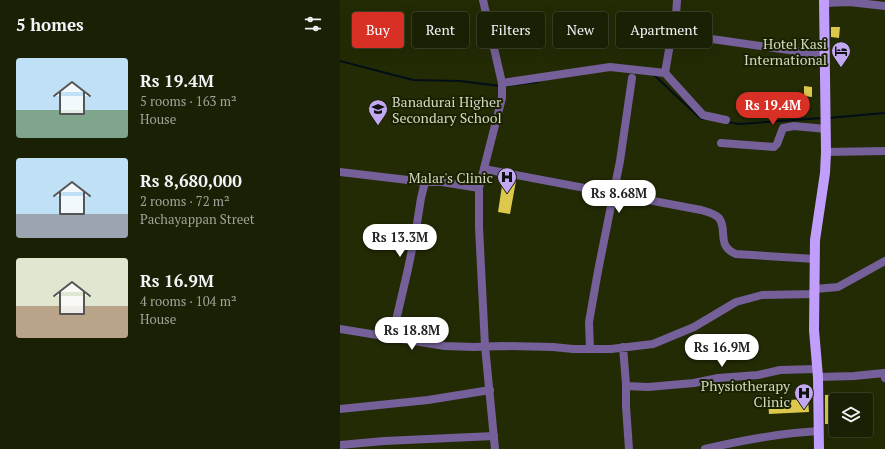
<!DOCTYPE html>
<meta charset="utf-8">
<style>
:root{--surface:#1a2004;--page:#23280e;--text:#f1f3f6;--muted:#9fa39a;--line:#383e26;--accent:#d93025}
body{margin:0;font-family:"PT Serif",serif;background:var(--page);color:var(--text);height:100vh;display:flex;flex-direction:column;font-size:15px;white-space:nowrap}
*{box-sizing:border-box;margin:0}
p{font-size:13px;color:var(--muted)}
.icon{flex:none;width:22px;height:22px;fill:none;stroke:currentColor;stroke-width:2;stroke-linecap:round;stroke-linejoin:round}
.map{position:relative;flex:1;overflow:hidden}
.side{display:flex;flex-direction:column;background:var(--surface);width:340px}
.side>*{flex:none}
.banner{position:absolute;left:12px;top:12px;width:380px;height:36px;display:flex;gap:8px}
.buttons{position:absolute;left:489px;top:393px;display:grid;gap:8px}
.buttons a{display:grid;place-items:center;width:44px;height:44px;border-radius:4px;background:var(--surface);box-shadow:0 4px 16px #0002,0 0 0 1px var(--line);font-size:20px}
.price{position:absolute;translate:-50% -34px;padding:0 9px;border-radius:14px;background:#fff;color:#222;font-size:13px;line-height:26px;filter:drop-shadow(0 1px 2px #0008)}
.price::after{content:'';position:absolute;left:50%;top:24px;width:12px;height:9px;margin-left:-6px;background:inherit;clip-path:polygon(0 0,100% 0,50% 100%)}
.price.on{background:var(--accent);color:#fff}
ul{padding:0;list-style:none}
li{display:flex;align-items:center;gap:12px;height:100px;padding:0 16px}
li span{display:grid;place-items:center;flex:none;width:112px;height:80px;border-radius:4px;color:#555}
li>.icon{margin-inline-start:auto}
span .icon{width:48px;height:48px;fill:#fffc;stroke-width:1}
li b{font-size:17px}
h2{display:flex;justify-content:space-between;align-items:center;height:48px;padding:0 16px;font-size:17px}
.tag{padding:0 14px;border-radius:4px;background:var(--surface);box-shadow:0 4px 16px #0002,0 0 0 1px var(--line);font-size:14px;line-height:36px}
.tag.on{background:var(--accent);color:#fff}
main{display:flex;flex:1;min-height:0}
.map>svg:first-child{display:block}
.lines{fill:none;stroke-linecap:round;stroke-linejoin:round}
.stream{stroke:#030e18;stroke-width:2}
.building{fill:#dbc84d}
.minor{stroke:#756099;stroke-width:8}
.tertiary{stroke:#756099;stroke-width:8}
.primary{stroke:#c19dfc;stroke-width:10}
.labels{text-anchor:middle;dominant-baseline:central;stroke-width:4;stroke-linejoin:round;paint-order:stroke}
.poi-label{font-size:14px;fill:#d1d8c2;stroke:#1a2100;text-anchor:end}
</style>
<main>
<section class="side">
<h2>5 homes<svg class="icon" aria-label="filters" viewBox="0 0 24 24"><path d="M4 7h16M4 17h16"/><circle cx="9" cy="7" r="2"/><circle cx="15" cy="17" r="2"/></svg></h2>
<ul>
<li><span style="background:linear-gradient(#bfe0f5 65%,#7fa58c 0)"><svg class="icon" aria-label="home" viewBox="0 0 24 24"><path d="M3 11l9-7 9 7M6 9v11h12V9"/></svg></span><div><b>Rs 19.4M</b><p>5 rooms · 163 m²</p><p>House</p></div></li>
<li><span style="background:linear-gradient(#bfe0f5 70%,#9aa5b1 0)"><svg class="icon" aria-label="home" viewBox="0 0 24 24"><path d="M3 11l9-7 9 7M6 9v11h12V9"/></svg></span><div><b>Rs 8,680,000</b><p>2 rooms · 72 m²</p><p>Pachayappan Street</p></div></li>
<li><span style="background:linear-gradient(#dfe7d0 60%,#b9a48a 0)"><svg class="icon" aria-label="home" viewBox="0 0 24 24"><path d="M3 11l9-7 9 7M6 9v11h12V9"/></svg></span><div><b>Rs 16.9M</b><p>4 rooms · 104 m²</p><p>House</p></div></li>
</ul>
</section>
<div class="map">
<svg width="545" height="449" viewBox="0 0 545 449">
<rect width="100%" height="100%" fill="#232b05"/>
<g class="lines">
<path class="stream" d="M0 61 73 80 120 81 160 86
M313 74 360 118 363 119
M164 86 198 82
M488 118 545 113
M387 122 399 124 482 118"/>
</g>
<path class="building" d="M491 27H500L499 38 491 37Z
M464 86 472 87V97L464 96Z
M163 179 176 181 170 214 158 212Z
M507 394V400H496V424H485V395Z
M468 399 469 412 429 414 428 401Z"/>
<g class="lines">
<path class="minor" d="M337 0 335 31 351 36 484 55
M485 3 509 2 545 6
M325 73 331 38 335 31
M162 83 270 67 325 73 363 115 386 120
M381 143 434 147 437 144 443 128 454 126 486 129
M486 152 545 151
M144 169 361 210C368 212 374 213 379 218 388 230 376 246 396 254L475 259
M0 172 85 182H102L139 188
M475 289 498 287 545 261
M0 329 105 346 134 347 162 346 213 347 233 349H271L313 344 354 327 396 302 422 295 475 294
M53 338 54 329 68 269 76 230 81 198 85 182
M283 347 286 384V407L289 449
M250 349 249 322 258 271 280 161 292 78
M478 377 514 376 544 373 545 378
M286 386 308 387 354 383 378 378 418 375 440 370 476 369
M0 409 88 400 150 390
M0 445 44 441 154 436
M365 449C403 440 440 433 479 431"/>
<path class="tertiary" d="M143 0 162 83V98L139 188V227L145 346 155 449"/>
<path class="primary" d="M479 449 478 377 474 330 475 240 485 173 486 152 484 0"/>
</g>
<defs>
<symbol id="hotel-pin" viewBox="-11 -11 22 30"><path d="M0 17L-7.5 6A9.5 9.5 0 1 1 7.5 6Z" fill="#c2a7f2" stroke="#1a2100"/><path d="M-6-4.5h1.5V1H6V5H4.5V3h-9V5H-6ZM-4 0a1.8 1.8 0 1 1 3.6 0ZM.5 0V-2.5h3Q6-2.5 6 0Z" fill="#111"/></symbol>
<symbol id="school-pin" viewBox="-11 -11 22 30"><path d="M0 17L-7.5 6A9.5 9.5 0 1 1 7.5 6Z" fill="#c2a7f2" stroke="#1a2100"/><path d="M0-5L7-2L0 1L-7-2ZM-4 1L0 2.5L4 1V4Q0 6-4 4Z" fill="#111"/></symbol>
<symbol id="hospital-pin" viewBox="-11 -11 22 30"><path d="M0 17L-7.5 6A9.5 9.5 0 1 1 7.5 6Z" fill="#c2a7f2" stroke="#1a2100"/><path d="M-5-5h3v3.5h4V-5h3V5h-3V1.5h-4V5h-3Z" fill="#111"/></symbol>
</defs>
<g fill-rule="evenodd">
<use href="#hotel-pin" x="490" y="40" width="22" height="30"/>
<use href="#school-pin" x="27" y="98" width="22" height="30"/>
<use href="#hospital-pin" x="156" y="166" width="22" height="30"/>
<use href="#hospital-pin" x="453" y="382" width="22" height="30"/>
</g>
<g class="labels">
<g class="poi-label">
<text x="487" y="43">Hotel Kasi<tspan x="487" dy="16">International</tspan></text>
<text x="52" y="101" text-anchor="start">Banadurai Higher<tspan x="52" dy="16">Secondary School</tspan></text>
<text x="153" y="177">Malar's Clinic</text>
<text x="450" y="385">Physiotherapy<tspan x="450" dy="16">Clinic</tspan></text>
</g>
</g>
</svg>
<div class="buttons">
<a><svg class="icon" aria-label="layers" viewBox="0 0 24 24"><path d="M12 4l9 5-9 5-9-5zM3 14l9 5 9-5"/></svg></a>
</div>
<b class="price on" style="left:433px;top:126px">Rs 19.4M</b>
<b class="price" style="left:279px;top:214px">Rs 8.68M</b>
<b class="price" style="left:60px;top:258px">Rs 13.3M</b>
<b class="price" style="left:72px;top:351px">Rs 18.8M</b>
<b class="price" style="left:382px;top:368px">Rs 16.9M</b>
<div class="banner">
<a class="tag on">Buy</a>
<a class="tag">Rent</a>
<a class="tag">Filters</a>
<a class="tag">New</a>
<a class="tag">Apartment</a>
</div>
</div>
</main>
